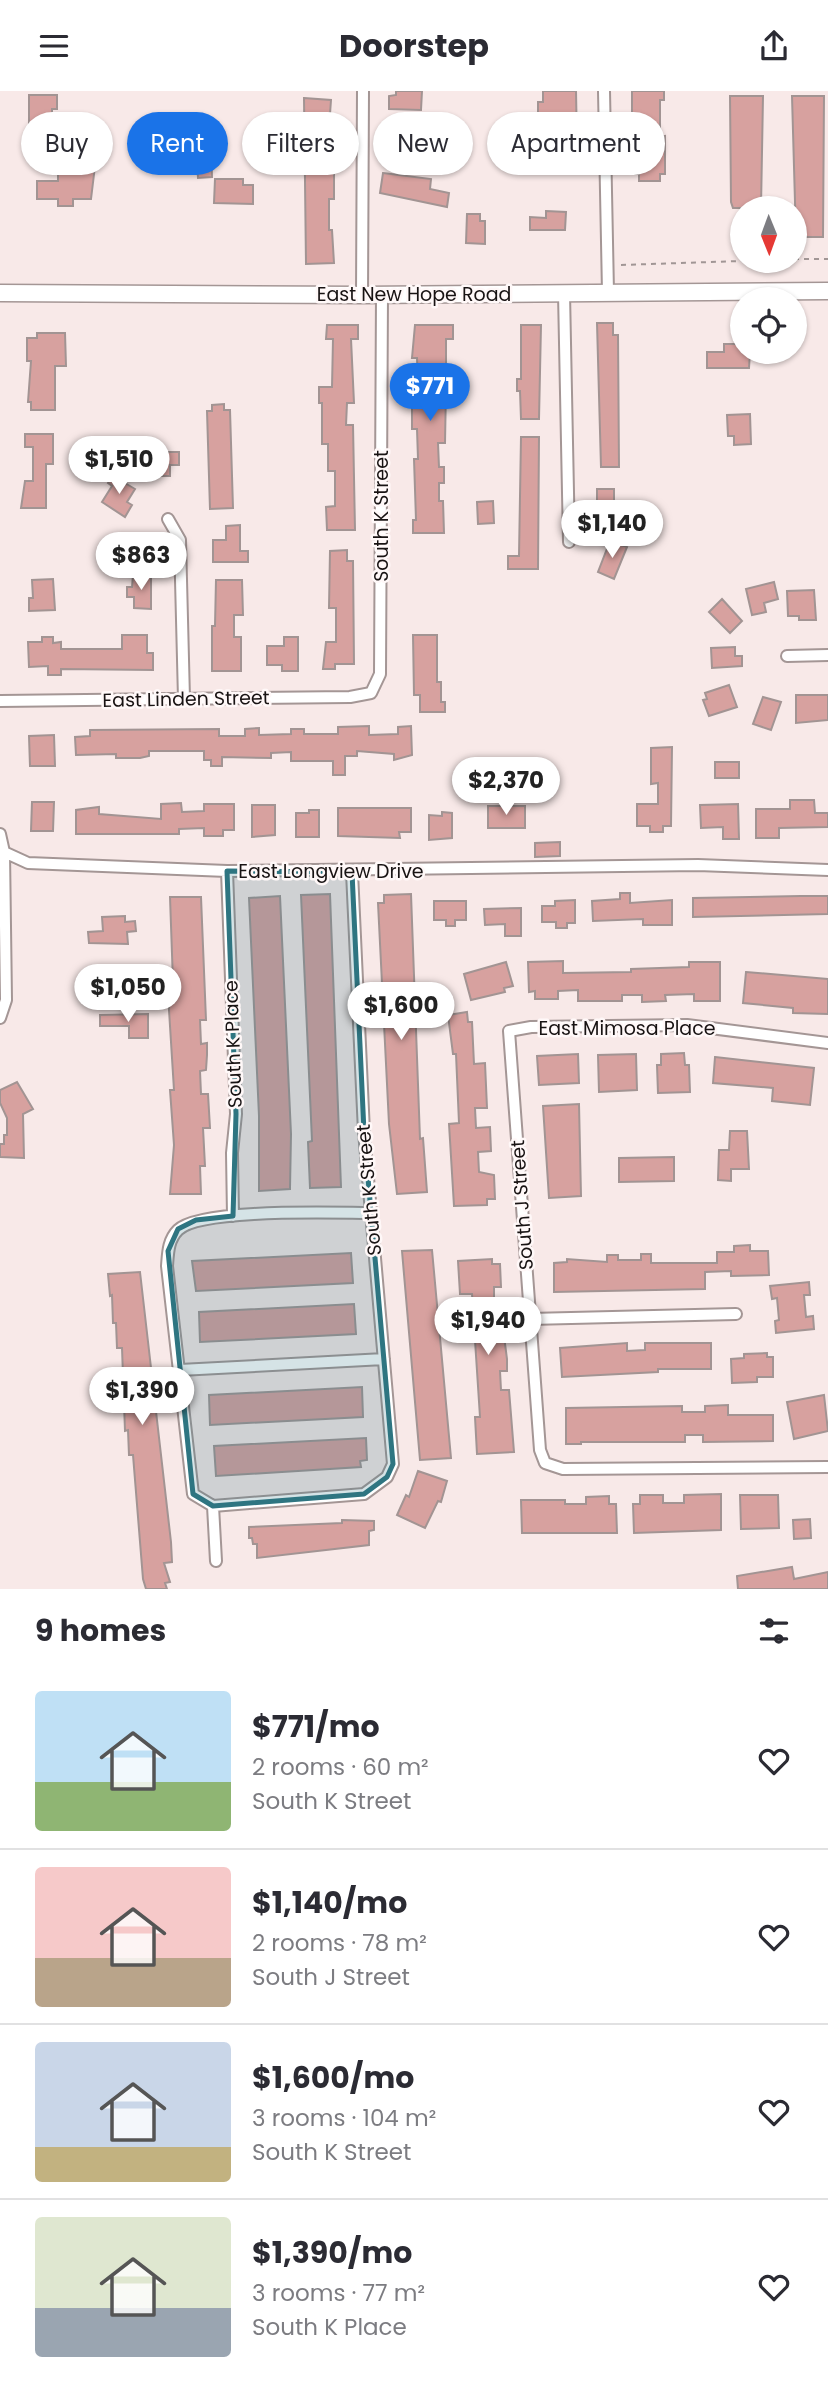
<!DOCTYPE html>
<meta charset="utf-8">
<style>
:root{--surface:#fff;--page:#f7f7f7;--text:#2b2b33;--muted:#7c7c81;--line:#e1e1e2;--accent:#1a73e8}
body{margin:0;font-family:Poppins,sans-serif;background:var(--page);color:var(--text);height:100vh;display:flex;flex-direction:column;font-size:26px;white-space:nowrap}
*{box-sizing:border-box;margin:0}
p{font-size:23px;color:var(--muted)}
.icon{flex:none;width:38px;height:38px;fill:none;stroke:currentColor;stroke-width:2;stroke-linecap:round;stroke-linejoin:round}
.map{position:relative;height:1498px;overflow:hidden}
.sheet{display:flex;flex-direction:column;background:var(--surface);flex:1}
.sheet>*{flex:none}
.guide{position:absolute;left:21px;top:21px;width:788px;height:63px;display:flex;gap:14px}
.needle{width:46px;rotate:179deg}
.controls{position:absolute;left:730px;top:105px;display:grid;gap:14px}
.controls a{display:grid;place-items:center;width:77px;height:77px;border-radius:50%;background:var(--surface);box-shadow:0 2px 5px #0004;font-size:35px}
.price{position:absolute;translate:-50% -60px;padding:0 16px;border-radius:24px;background:#fff;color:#222;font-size:23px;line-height:46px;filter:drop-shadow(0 2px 4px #0008)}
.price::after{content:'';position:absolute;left:50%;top:42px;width:21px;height:16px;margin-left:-10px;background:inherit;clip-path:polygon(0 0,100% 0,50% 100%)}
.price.active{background:var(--accent);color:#fff}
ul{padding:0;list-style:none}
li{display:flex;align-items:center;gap:21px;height:175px;padding:0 35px}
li+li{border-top:2px solid var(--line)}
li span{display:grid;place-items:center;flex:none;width:196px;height:140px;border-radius:7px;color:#555}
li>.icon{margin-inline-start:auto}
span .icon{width:84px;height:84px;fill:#fffc;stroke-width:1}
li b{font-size:30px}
h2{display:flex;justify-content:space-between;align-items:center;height:84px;padding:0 35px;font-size:30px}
.tag{padding:0 24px;border-radius:32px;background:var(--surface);box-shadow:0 2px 5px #0004;font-size:24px;line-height:63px}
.tag.active{background:var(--accent);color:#fff}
header{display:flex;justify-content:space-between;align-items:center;height:91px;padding:0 35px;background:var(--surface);font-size:32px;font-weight:700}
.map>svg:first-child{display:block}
.building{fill:#d7a19f;stroke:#a29493;stroke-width:2}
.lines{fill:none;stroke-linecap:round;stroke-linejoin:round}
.street-casing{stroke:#a49695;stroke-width:14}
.secondary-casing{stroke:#a49695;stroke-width:19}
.path{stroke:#a19695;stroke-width:2;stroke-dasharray:5 5;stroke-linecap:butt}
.street{stroke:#fff;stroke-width:10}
.secondary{stroke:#fff;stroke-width:16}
.marked{fill:#2e7581;fill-opacity:0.2;stroke:#2e7581;stroke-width:5;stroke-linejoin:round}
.labels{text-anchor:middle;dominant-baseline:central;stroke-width:5;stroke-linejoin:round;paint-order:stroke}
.street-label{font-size:19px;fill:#181313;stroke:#fff8f8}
</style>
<header><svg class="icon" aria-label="menu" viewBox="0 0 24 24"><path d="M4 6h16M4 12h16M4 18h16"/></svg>Doorstep<svg class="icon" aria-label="share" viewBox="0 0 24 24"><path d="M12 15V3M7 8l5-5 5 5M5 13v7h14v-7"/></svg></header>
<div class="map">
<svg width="828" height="1498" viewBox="0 0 828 1498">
<rect width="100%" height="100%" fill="#f8e9e8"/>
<path class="building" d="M396 0H422L421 19 389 18V5L396 4Z
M543 0H576L577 54H544V22H538V11H543Z
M632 0H664V9H660V46L665 45V83H660V90H639V83H632Z
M29 4H57V18H52V37H29Z
M730 5H763L761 117H733L731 111Z
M792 5H824L823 146H796Z
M304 7 331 9 330 23H334L329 54H334V108H329V139H332L334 172 306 173Z
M58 51H73V75H95L91 108H73V115H58V108H37V90H58Z
M211 51 212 86 198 87 196 52Z
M383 82 431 88 430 98 449 102 447 116 380 102Z
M215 88H243V94H253V113L214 112Z
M546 120 566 121 565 139H530V126L546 127Z
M467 123H480V130H485V153L466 152Z
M597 232H613V244H618L619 376H601Z
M327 234H358V248H351L354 312H347L346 334H353L355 439H327L326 416 335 415V380H328V353H322V312H319V296H332L333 248H326Z
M415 234H453V248H446V282H452V297H446L445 352H438L439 376H444V392H439V410H443L444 442H413V429H416L414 368H418L417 338H412V296H418L417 267H412Z
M521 234H541L539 328H521L520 300H517V288H521Z
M37 242H65L66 275H55V319H31V311H28L31 270H27V247H37Z
M724 253H742V261H750L749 277H707V261H724Z
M224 313V319H230L233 417 210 418 207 320H212V314Z
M750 323 751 353 734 354V345H728L727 324Z
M25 343H53V373H46V417H21L25 390H33V356H25Z
M521 346H539L538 478H508V465H519Z
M138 361H179V374H170V385H151V380H138Z
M113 385 135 398 127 411 132 414 125 426 102 411 112 395 108 392Z
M597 398H614V430H597Z
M493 410 494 432 478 433 477 411Z
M240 434V460H248V471H213V449H226V435Z
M113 443H135L139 472H113Z
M610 450 627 456 614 488 598 481Z
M347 459V470H353L354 573H335V578H323L326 551H336V517H329L330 460Z
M133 484H151V518L134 517V506H127V496H132Z
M53 488 55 519 29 520V507H33L32 489Z
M216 489H242L243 524H234V546H241V580H212V535H215Z
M774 491 778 508 764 512 766 521 752 524 746 498Z
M814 499 816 529H799V525H788L787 500Z
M722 508 742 530 730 542 709 521Z
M122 544H147V562H153V579L61 578V584H48V575L29 576 28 551H42V546H53V552L61 551V558H122Z
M413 544H437V591H441V611H445V621H420V604H414Z
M284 546H298V580H282V574H267V555H284Z
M735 556V565H742V575L712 577 711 557Z
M729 594 737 616 709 625 703 609 707 608 705 602Z
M796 604H828V629L796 632Z
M763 606 781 611 771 639 753 633Z
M369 635V644L398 643V636L411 635 412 664 394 669V663L357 660V665H345V684H333V670H291V661L271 662V667L222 666V675H211V669H204V660H149V665L140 667H116V663L76 664 75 646 90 645V639L219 638V645H245V638L259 637V644L291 643V638H304V643H338V636Z
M54 644 55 675H30L29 645Z
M672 656 671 735H663V741H650V735H637V713H658V692L651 693V657Z
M715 671H739V687H715Z
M790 709H814L815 722H828V736L779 737V747H756V718H790Z
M32 711H54L53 740H31Z
M181 712 182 721 204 720V713H234V739H223V745H204V737L179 738V743H76V719L99 716V723L161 728V713Z
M738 713 739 748H723V736L701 737 700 714Z
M252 714H275V744L252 746Z
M488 715H525V737H488Z
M338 717H411V741H399L400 747 338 745Z
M309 719H319V746H296V722H309Z
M442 721 452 722V747L429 749V724L442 725Z
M560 751V765L535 766V752Z
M620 802H630V812L672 809V834H643V828L593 830 592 810 620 808Z
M330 803 341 1096 310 1097 308 1051 312 1050 301 804Z
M411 803 420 1048 423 1047 427 1101 397 1103 389 1033 378 812H384V804Z
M280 805 291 1043 290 1098 259 1100V1025L249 807Z
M801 805H828V823L693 826V807Z
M170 806H201L206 929H200L201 953 207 952V964L206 979 200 980 201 1003H208L210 1037H203L205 1075H200L201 1103H170L174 1054 170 999H174L169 919 170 891H173Z
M575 809V832H567V837H556V831H542V815H555V810Z
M434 810H466V829H455V835H446V829H434Z
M521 817V845H505V833L485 834 484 818Z
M125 825V831L135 830 136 840 127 841 128 853 89 852 88 841 103 840 102 826Z
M563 870V882L631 881V878L689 876V871H720V910H694V903L665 904 666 910 642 911V904H622V910H578V899L558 900V908H535V900L529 901 528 871Z
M506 871 513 895 504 897 505 901 471 909 464 883Z
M746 881 828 888V923L793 922V917L743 912Z
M467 921 468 931H472L474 973 485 972 487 1017H475L476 1037 490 1036 491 1060 478 1061 479 1081 494 1084 495 1108H487V1114L454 1115 449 1033 459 1032 456 963H453L448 924Z
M148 923V947H129V935H100V924Z
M684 962 685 974H689L690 1001 658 1002 657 974H661V963Z
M578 963 579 992 539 994 537 965Z
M636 963 637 999 599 1001 598 964Z
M715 966 814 977 810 1014 772 1010 773 997 713 992Z
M17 991 33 1018 23 1023 24 1067 0 1066V1053H4V1044H7V1027L0 1012V999Z
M579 1013 581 1105 549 1107 543 1015Z
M730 1040H747L749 1078H731V1090L718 1089 719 1059H729Z
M674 1066V1090L619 1091V1067Z
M750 1154V1160H768L769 1184 731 1185V1180L705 1181V1198L554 1201V1172L567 1171V1168L607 1171V1164H618V1169H641V1163H651V1172H717V1161H734V1155Z
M432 1159 451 1367 420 1369 402 1160Z
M351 1162 353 1192 196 1200 192 1170Z
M492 1168V1173H500L501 1196H494V1215L502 1214 503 1226 496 1227 497 1246 504 1245 507 1268V1280H500L501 1299H509L514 1361 477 1363 475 1326H480L472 1203H460L458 1170Z
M140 1181 171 1451 172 1471 164 1472 170 1491 165 1492 167 1498H146L143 1488 133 1364H129L128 1339 125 1340 122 1257H117L116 1232H113L112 1204 110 1205 108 1183Z
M809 1191 810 1204H804L806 1226 813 1225 814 1238 776 1242 775 1230 779 1229 777 1207 772 1208 770 1195Z
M354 1213 356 1243 200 1251 199 1221Z
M627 1252V1260L645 1259V1252H711V1278H658V1281L562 1286 560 1257Z
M767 1262V1266H773V1286H757V1291L732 1292 731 1268 744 1267V1263Z
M362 1296 363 1326 210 1334 209 1304Z
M824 1304 828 1340 794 1348 787 1311Z
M728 1314V1324H773V1350L703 1351V1344H685V1351H581V1353H566V1317L682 1315V1321H705V1315Z
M366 1347 367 1369 360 1370 361 1376 216 1385 214 1355Z
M418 1380 447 1390 441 1411 438 1410 425 1437 397 1424 406 1404 409 1406Z
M721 1403V1439L634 1442 633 1413H640V1404H663V1412H684V1404Z
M740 1404H778L779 1437 741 1438Z
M609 1405V1413H616L617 1442H522L521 1409H565V1413H586V1406Z
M810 1428 811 1447 794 1448 793 1429Z
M342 1429 374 1430V1439L369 1440V1454L257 1467V1453H253L252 1447H249V1436L342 1432Z
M792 1476 794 1488 828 1481V1498H738L737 1485Z"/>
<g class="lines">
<defs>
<path id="street" d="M604 0 608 201
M564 202 569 451
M362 204 363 0
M168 428 180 449 184 608
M787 565 828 564
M0 610 350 606 371 602 380 583 382 204
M0 743 4 761 6 909 0 927
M4 761 28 772 227 780 698 774 828 779
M227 780 236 1023 232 1062 233 1125
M352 781 364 1041 393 1373 387 1386 364 1403 213 1415 193 1403 167 1175C168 1162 168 1149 178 1139 200 1117 335 1122 370 1122
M828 952 687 934 531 936 509 940 540 1359 545 1372 563 1378 828 1376
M530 1228 736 1223
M180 1279 384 1268
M213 1415 216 1470"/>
<path id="secondary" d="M0 202 362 204 828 200"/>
</defs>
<use href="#street" class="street-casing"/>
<use href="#secondary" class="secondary-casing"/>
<path class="path" d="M794 168H828
M621 174 742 170"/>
<use href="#street" class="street"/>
<use href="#secondary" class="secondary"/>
</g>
<path class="marked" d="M227 780 352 781 364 1041 393 1373 387 1386 364 1403 213 1415 193 1403 168 1160 178 1138 196 1129 233 1125 236 1023Z"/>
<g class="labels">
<g class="street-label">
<text x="414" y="203">East New Hope Road</text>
<text transform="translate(381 425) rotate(-90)">South K Street</text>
<text transform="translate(186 608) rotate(-1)">East Linden Street</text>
<text x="331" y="780">East Longview Drive</text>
<text x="627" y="937">East Mimosa Place</text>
<text transform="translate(233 953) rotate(-92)">South K Place</text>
<text transform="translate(369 1099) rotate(-95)">South K Street</text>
<text transform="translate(522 1114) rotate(-94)">South J Street</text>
</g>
</g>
</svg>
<div class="controls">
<a><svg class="needle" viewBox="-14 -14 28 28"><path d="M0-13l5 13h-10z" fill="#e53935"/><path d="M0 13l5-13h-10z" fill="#7c7c81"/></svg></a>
<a><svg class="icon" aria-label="locate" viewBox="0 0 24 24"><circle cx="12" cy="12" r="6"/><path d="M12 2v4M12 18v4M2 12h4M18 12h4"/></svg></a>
</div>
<b class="price active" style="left:430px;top:332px">$771</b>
<b class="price" style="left:119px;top:405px">$1,510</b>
<b class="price" style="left:612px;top:469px">$1,140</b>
<b class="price" style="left:141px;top:501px">$863</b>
<b class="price" style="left:506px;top:726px">$2,370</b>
<b class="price" style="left:128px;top:933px">$1,050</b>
<b class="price" style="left:401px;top:951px">$1,600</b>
<b class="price" style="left:488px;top:1266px">$1,940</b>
<b class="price" style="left:142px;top:1336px">$1,390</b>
<div class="guide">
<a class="tag">Buy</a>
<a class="tag active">Rent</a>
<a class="tag">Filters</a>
<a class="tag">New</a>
<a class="tag">Apartment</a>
</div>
</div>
<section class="sheet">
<h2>9 homes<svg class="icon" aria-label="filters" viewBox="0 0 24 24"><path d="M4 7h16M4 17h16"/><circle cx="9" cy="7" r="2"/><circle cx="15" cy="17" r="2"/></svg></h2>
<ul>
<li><span style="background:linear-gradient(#bfe0f5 65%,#8fb573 0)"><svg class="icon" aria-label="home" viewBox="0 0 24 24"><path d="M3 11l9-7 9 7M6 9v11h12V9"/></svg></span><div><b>$771/mo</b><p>2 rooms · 60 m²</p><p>South K Street</p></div><svg class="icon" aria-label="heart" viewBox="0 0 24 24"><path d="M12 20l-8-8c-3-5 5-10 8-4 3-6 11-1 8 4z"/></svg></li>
<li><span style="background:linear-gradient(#f6c9c9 65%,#b9a48a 0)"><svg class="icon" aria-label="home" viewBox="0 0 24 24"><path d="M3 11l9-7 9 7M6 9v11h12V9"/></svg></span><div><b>$1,140/mo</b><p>2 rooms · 78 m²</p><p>South J Street</p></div><svg class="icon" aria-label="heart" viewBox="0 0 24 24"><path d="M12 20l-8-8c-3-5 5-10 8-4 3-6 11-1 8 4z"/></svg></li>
<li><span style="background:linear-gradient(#c9d6e8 75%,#c2b280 0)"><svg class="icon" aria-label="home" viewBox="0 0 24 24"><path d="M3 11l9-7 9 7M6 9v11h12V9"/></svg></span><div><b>$1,600/mo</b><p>3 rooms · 104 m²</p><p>South K Street</p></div><svg class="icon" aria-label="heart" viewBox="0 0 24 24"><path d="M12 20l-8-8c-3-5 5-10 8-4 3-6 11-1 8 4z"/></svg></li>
<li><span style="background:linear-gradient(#dfe7d0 65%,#9aa5b1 0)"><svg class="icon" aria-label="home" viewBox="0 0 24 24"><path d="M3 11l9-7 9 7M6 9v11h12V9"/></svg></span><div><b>$1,390/mo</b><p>3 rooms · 77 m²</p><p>South K Place</p></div><svg class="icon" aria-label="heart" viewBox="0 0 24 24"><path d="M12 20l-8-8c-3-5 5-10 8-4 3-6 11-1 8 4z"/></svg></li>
</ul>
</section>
